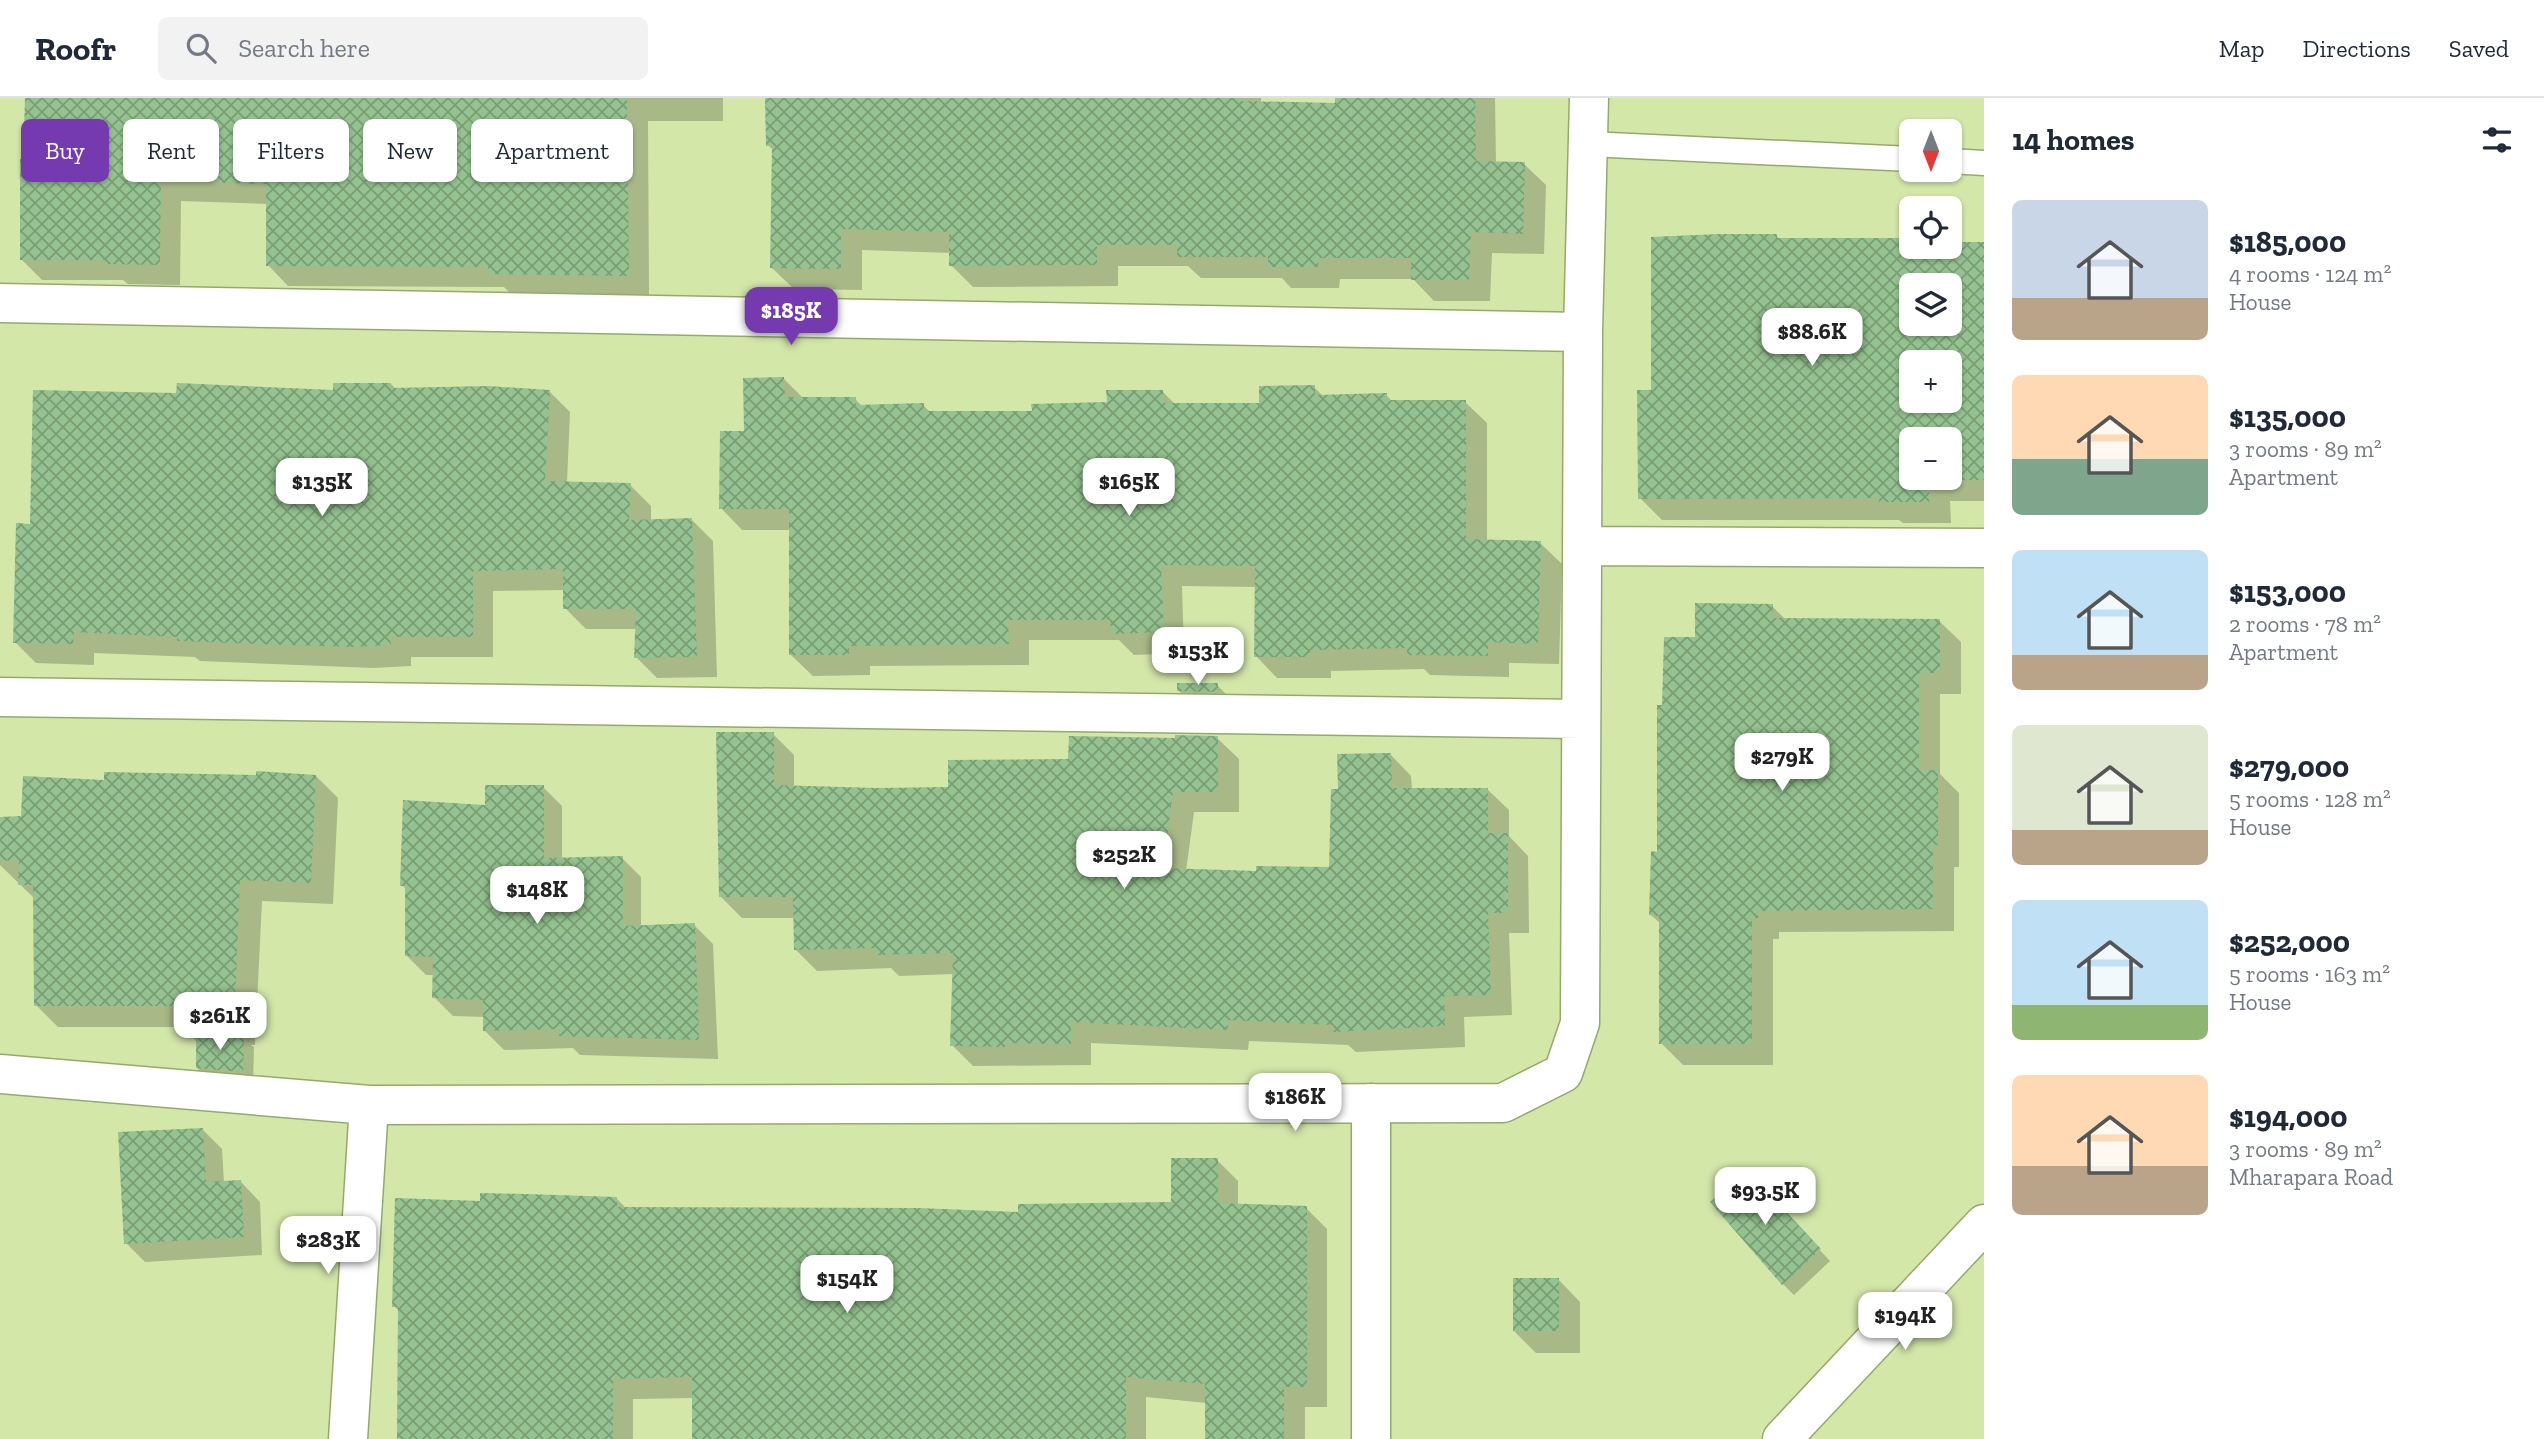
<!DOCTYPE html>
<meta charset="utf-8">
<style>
:root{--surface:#fff;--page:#f2f2f3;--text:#1f2937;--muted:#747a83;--line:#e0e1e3;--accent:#753ab0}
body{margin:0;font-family:"Zilla Slab",serif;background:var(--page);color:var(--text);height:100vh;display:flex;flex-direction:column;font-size:26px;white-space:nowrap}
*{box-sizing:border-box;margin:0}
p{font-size:23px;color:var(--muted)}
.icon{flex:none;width:38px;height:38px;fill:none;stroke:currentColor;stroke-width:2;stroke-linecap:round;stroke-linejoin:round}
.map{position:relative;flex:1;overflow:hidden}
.sheet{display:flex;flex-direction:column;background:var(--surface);width:560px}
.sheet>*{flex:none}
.hud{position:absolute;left:21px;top:21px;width:665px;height:63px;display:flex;gap:14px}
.needle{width:46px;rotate:180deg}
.fabs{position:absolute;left:1899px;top:21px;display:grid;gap:14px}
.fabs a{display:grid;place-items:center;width:63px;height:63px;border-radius:10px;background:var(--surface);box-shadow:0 2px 5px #0004;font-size:35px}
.price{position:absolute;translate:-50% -60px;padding:0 16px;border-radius:14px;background:#fff;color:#222;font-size:23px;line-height:46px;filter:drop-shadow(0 2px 4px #0008)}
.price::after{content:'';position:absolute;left:50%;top:42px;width:21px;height:16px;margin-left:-10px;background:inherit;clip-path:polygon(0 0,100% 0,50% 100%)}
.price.current{background:var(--accent);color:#fff}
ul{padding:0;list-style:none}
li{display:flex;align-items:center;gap:21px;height:175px;padding:0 28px}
li span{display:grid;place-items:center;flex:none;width:196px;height:140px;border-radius:10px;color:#555}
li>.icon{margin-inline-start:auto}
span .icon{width:84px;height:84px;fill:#fffc;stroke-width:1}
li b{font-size:30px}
h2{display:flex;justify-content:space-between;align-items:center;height:84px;padding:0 28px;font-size:30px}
.chip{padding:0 24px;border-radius:10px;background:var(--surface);box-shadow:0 2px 5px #0004;font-size:24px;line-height:63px}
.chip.current{background:var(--accent);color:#fff}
header{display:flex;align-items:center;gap:42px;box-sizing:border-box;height:98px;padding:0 35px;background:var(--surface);border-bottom:2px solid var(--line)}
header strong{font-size:33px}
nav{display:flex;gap:38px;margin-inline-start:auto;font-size:24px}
.search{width:490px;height:63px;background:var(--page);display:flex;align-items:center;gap:18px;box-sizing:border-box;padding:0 24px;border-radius:10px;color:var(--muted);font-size:26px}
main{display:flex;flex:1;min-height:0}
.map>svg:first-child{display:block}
.shadow{fill:#0003;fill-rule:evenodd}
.building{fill:url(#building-cross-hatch);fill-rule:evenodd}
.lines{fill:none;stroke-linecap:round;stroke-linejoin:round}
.lane-casing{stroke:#96a96d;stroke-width:27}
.street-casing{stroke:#96a96d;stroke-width:41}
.secondary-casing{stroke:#96a96d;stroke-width:41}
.lane{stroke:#fff;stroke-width:24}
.street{stroke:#fff;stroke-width:38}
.secondary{stroke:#fff;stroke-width:38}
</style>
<header>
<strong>Roofr</strong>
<div class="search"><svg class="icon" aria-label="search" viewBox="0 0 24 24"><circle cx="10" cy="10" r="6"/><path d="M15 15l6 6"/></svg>Search here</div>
<nav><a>Map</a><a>Directions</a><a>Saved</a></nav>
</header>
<main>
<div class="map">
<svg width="1984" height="1341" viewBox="0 0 1984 1341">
<defs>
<pattern id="building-cross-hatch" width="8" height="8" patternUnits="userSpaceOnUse" patternTransform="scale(1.75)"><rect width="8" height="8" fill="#94c290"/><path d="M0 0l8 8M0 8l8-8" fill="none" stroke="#799e75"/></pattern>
</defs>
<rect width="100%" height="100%" fill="#d3e7a9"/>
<path class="shadow" d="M27 0H723V23H648L649 198 511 196 504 189 288 188 268 167V106L181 103 180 187 128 186 123 182H42L21 161Z
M766 0H1261V5L1337 6V0H1495L1496 65 1524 66 1546 87 1544 156 1492 155 1490 203H1434L1413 181H1340L1339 190H1291L1282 180H1201L1188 168H1118V188L973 189 951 167V155L862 152V192L794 191 772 170 773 52 768 47Z
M1776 137 1780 142 1911 141V149L1984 146V403H1950L1951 425H1903L1899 422H1662L1640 400 1653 293ZM1911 187H1950V226H1911ZM1911 264H1950V303H1911ZM1911 341H1950V380H1911Z
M784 281 804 301H855L863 309 923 307 931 315H1033L1108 305 1162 293 1176 307H1261L1314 289 1324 299 1386 297 1393 304H1465L1487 325V443L1540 445 1562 466 1559 566 1509 565V579L1430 577 1424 571 1331 573V580H1277L1256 558V489L1182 488 1184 555 1134 557 1119 542H1029V567L870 568V577L813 578 791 557V432H742L721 410 746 335Z
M391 286 396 291 549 293 570 314 567 385 630 387 651 408V423L692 422 713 443 717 579 657 580 636 559 637 531H586L565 510V492L493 493V559H411V568L373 570 200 563 195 559 94 555V567L36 565 15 544 31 428 178 297 335 294Z
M1772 508 1786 522 1939 523 1961 544V596H1940V676L1959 695V769H1954V833L1779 834V841H1773V967H1683L1661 945V826L1651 817 1658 755 1664 609 1697 540Z
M1217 587 1228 598 1190 604 1179 593Z
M773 636 794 657V690H950L1070 662 1177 642 1217 640 1239 661V714H1194L1186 773 1258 775 1331 771 1340 693 1390 656 1411 678 1412 691H1487L1509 712V738L1528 758 1529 835H1509L1512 917 1464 919 1465 949 1356 954 1348 947 1249 943 1248 952 1091 945V967L973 968 952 947 954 876 899 878 891 870 817 873 796 852 795 820H742L721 799Z
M316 678 338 700 333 806 262 803 255 947H251L254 949 253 985 208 981 197 970 198 945 182 929H58L36 907 35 801 0 767V721L23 719 106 684Z
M543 689 562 708V761L622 760 641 779V829L694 827 713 846 718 961 580 957 573 950 504 952 485 933V919L453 918 434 899V877H426L407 858V792L402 787 487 709Z
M202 1031 222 1051 224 1085 241 1084 260 1104 262 1157 145 1164 126 1145Z
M1217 1062 1238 1083V1108L1306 1110 1327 1131V1309H1305V1341H1207V1305L1146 1299V1341H694V1300L633 1301V1341H399L400 1214 394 1208 482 1105 616 1100 627 1111 1020 1116 1173 1105Z
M1758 1085 1830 1163 1794 1197 1783 1186Z
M1558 1181 1580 1204V1255H1536L1514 1233Z"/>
<path class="building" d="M25 0H627L629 178 488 176V169L266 168V86L161 83 160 167 105 166V162H20V61H23Z
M765 0H1241V3L1335 5V0H1475L1476 63 1525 64 1523 136 1471 134 1469 182H1411V160H1319L1318 169H1268V159H1177V147H1097V167L949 168V134L841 131V171L770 170 772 48H766Z
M1720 136H1777V140H1911V149H1950V144H1984V382H1929V404H1879V400L1638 401 1637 292H1651V139ZM1911 187H1950V226H1911ZM1911 264H1950V303H1911ZM1911 341H1950V380H1911Z
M784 279 785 299H856V307L924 305V313H1032L1031 306 1107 304 1106 292H1163V305H1259V288L1315 287V297L1387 295V302H1466V441L1541 443 1538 546 1488 544V558L1407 557V550L1310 552V559H1254L1255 468 1161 467 1164 534 1111 536 1110 522H1008L1009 546 849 548V557H789V411H719L720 333H744L743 280Z
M177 285 333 292V285H391V290L489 288 550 292 545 383 631 385 629 422 692 420 697 559 634 560 636 511H563V471L473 473V539H390L391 547 351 549 177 543V539L74 534 73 546 13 545 16 425 30 426 33 292 176 295Z
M1695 505 1773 506 1772 520 1940 521V575H1919V672H1938V747H1933V811L1758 813V820H1752V946H1659V818L1649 817 1651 753 1657 754V607H1662L1664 539H1695Z
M1177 585H1218V594L1177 593Z
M716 634H774V687L877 690 948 689V662L1068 661 1069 638 1175 640V637L1218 638V694H1173L1163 770 1256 773V768L1329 769 1331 691H1338L1337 656 1391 655 1392 690H1488V735H1508V815H1488L1491 897 1444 898 1445 928 1333 934V927L1228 922V932L1071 924V946L1006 945 1005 949 950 948 953 855 876 857 875 850 794 852 793 799H719Z
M256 673 316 677 311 785 240 782 234 926 174 923V908H34L33 787H18L19 762 0 763V719L21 718 23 678 104 682V674L256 677Z
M485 687H544V760L623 758V828L695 825 699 942 559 938 560 931 483 933V902L432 900 433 859 405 858V788H400L403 702 485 707Z
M196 935 244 937 243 974 196 970Z
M203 1030 206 1084 241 1082 244 1139 124 1146 118 1034Z
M1171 1060H1218V1105L1307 1108V1289H1284V1341H1205V1286L1126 1279V1341H692V1279L613 1281V1341H397L398 1209H392L395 1100 480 1103V1095L525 1096 617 1099V1109L918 1110 1018 1114V1106L1171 1104Z
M1747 1072 1821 1151 1782 1187 1710 1104Z
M1513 1180H1559V1233H1513Z"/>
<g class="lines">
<defs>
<path id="lane" d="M1588 46 1911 61
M1950 63 1984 65"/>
<path id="street" d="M0 205 1583 234
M1583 448 1984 450
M0 599 1581 621
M0 976 369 1007 1503 1005 1563 975 1580 925 1583 234 1589 0
M348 1341 369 1007
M1371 1341V1005"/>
<path id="secondary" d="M1782 1341 1984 1126"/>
</defs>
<use href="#lane" class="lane-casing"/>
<use href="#street" class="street-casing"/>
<use href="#secondary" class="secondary-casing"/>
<use href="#lane" class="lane"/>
<use href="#street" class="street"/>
<use href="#secondary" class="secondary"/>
</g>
</svg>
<div class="fabs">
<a><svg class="needle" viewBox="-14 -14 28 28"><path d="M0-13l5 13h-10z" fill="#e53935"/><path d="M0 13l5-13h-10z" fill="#747a83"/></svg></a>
<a><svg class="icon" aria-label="locate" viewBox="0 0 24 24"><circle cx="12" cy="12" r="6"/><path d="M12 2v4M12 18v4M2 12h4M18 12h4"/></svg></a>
<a><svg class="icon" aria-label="layers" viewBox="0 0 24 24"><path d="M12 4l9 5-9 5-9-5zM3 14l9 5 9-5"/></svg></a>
<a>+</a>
<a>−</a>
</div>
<b class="price current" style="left:791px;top:249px">$185K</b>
<b class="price" style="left:1812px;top:270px">$88.6K</b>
<b class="price" style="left:322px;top:420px">$135K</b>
<b class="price" style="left:1129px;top:420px">$165K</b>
<b class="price" style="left:1198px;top:589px">$153K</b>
<b class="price" style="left:1782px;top:695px">$279K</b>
<b class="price" style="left:1124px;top:793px">$252K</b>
<b class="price" style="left:537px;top:828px">$148K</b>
<b class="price" style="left:220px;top:954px">$261K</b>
<b class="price" style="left:1295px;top:1035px">$186K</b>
<b class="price" style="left:1765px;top:1129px">$93.5K</b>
<b class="price" style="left:328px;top:1178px">$283K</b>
<b class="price" style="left:847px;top:1217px">$154K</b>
<b class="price" style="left:1905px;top:1254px">$194K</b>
<div class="hud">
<a class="chip current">Buy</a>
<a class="chip">Rent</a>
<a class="chip">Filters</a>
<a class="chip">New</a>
<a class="chip">Apartment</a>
</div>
</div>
<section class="sheet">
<h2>14 homes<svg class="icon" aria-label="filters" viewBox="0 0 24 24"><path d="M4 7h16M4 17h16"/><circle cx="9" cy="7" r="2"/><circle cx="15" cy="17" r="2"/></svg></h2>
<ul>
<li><span style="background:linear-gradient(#c9d6e8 70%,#b9a48a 0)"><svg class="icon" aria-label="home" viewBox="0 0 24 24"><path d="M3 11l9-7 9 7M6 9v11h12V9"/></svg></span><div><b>$185,000</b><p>4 rooms · 124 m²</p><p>House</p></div></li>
<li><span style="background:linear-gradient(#ffd9b3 60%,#7fa58c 0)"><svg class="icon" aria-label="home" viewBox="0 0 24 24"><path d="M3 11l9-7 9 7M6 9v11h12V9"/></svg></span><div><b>$135,000</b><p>3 rooms · 89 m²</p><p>Apartment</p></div></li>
<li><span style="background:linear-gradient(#bfe0f5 75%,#b9a48a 0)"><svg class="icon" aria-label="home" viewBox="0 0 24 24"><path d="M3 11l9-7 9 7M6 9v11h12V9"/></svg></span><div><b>$153,000</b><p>2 rooms · 78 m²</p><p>Apartment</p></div></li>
<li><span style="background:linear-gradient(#dfe7d0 75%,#b9a48a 0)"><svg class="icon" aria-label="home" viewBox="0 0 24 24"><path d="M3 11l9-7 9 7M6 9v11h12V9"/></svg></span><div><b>$279,000</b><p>5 rooms · 128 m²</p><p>House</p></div></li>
<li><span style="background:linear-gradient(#bfe0f5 75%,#8fb573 0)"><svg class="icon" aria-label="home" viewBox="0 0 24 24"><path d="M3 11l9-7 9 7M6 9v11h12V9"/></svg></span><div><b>$252,000</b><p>5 rooms · 163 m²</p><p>House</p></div></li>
<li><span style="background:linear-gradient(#ffd9b3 65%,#b9a48a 0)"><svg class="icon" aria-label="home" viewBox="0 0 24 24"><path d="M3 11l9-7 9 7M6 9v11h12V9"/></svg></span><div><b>$194,000</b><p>3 rooms · 89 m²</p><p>Mharapara Road</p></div></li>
</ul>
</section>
</main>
